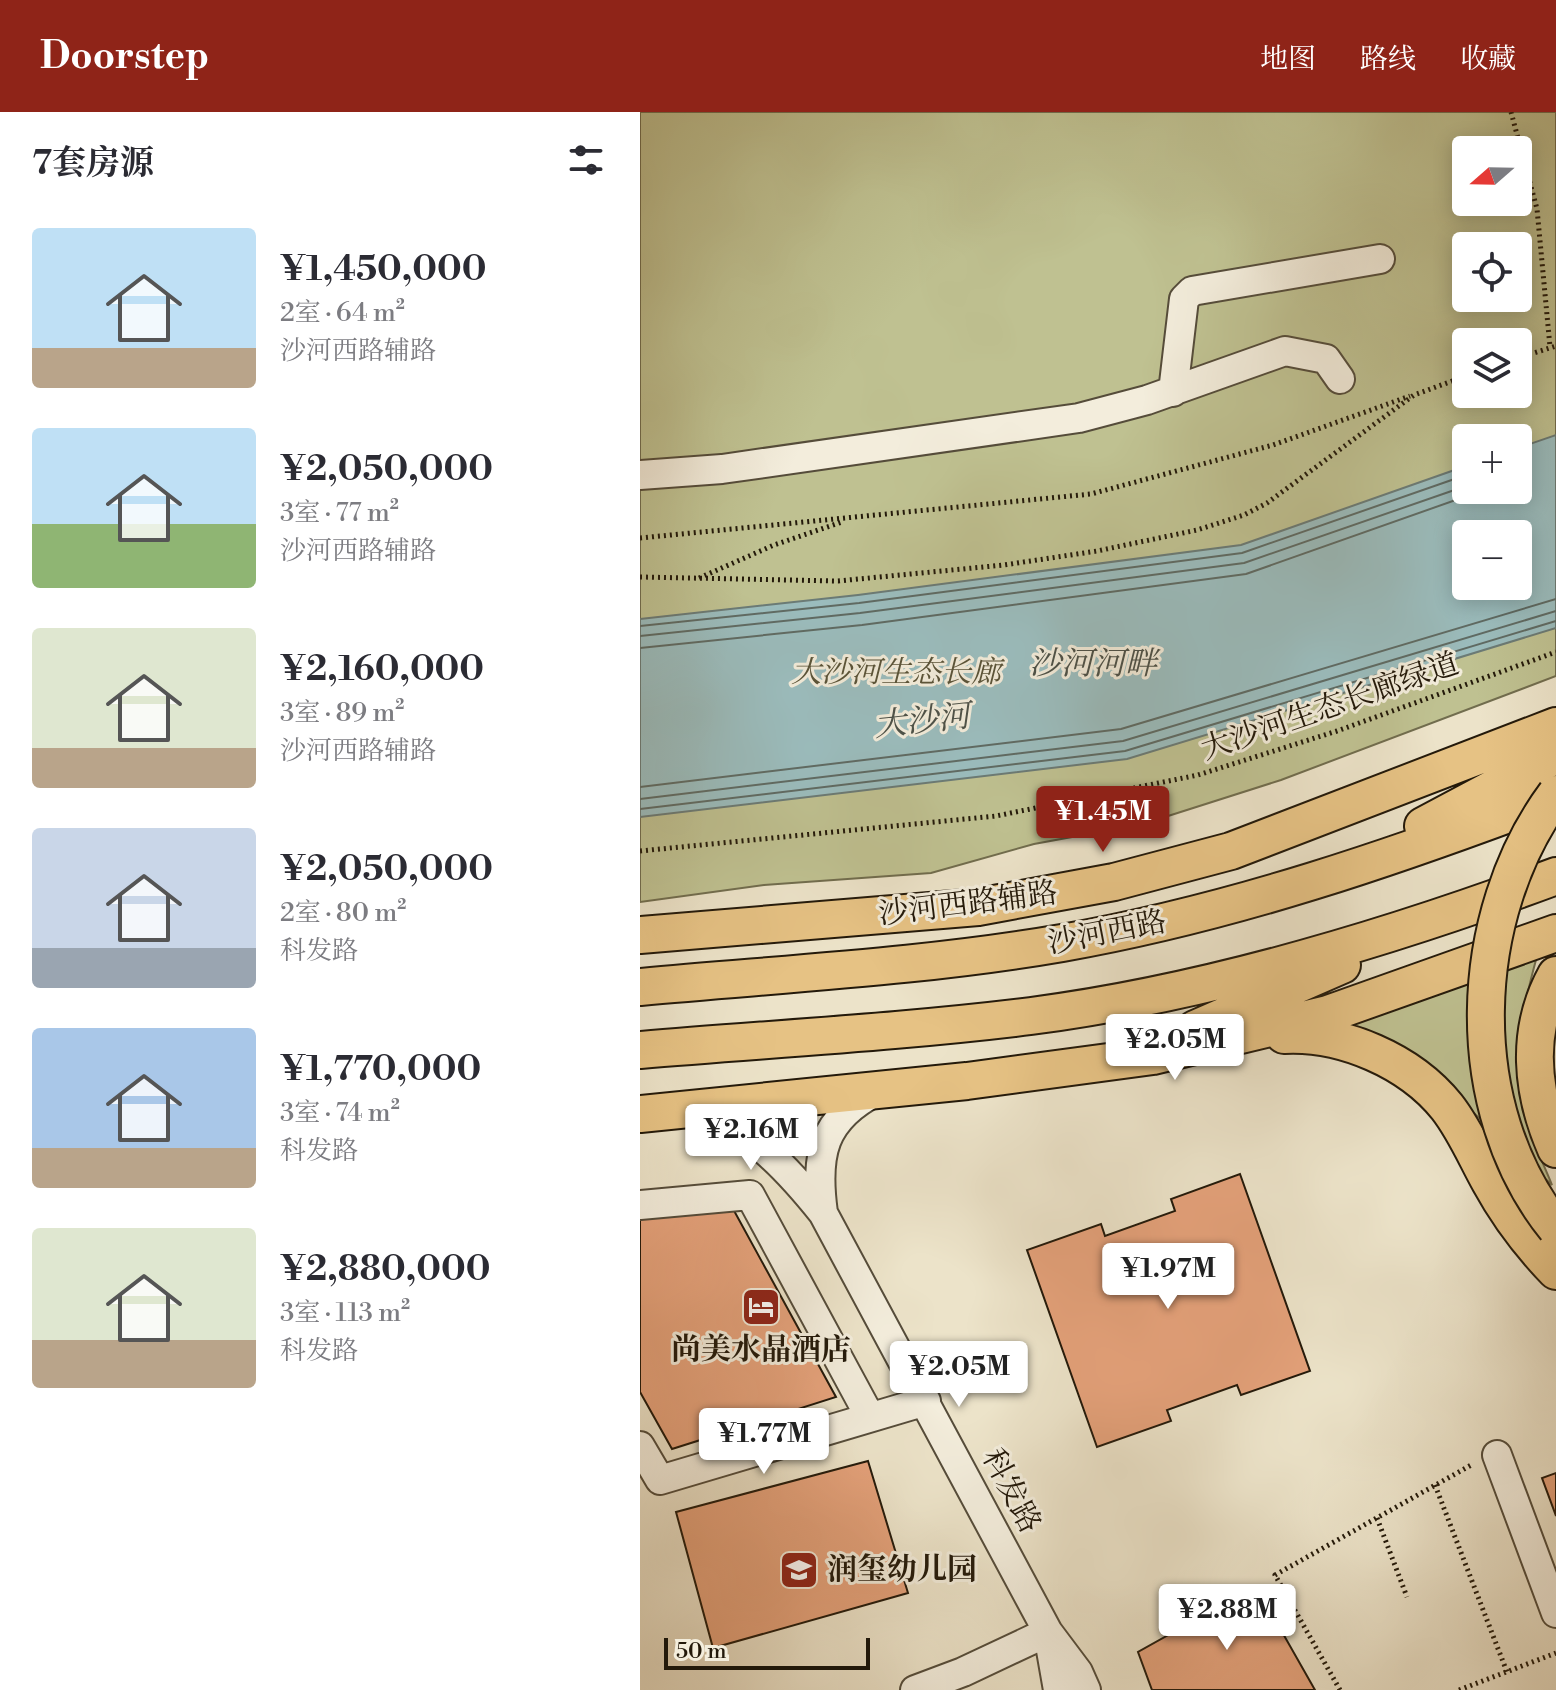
<!DOCTYPE html>
<html lang="zh">
<meta charset="utf-8">
<style>
:root{--surface:#fff;--page:#f7f7f7;--text:#2b2b33;--muted:#7c7c81;--accent:#8f2418}
body{margin:0;font-family:"Libre Bodoni","Noto Serif SC",serif;background:var(--page);color:var(--text);height:100vh;display:flex;flex-direction:column;font-size:30px;white-space:nowrap}
*{box-sizing:border-box;margin:0}
p{font-size:26px;color:var(--muted)}
.icon{flex:none;width:44px;height:44px;fill:none;stroke:currentColor;stroke-width:2;stroke-linecap:round;stroke-linejoin:round}
.map{position:relative;flex:1;overflow:hidden}
.sheet{display:flex;flex-direction:column;background:var(--surface);width:640px}
.sheet>*{flex:none}
.needle{width:52px;rotate:250deg}
.buttons{position:absolute;left:812px;top:24px;display:grid;gap:16px}
.buttons a{display:grid;place-items:center;width:80px;height:80px;border-radius:8px;background:var(--surface);box-shadow:0 4px 20px #0003;font-size:40px}
.scale{position:absolute;left:24px;bottom:20px;width:206px;box-sizing:border-box;padding-left:8px;border:4px solid #23190a;border-top:0;font-size:22px;line-height:28px;white-space:nowrap;color:#23190a;-webkit-text-stroke:6px #f3eddc;paint-order:stroke}
.price{position:absolute;translate:-50% -68px;padding:0 18px;border-radius:8px;background:#fff;color:#222;font-size:26px;line-height:52px;filter:drop-shadow(0 2px 4px #0008)}
.price::after{content:'';position:absolute;left:50%;top:48px;width:24px;height:18px;margin-left:-12px;background:inherit;clip-path:polygon(0 0,100% 0,50% 100%)}
.price.selected{background:var(--accent);color:#fff}
ul{padding:0;list-style:none}
li{display:flex;align-items:center;gap:24px;height:200px;padding:0 32px}
li span{display:grid;place-items:center;flex:none;width:224px;height:160px;border-radius:8px;color:#555}
li>.icon{margin-inline-start:auto}
span .icon{width:96px;height:96px;fill:#fffc;stroke-width:1}
li b{font-size:34px}
h2{display:flex;justify-content:space-between;align-items:center;height:96px;padding:0 32px;font-size:34px}
header{display:flex;align-items:center;gap:48px;box-sizing:border-box;height:112px;padding:0 40px;background:var(--accent);color:#fff}
header strong{font-size:38px}
nav{display:flex;gap:44px;margin-inline-start:auto;font-size:28px}
main{display:flex;flex:1;min-height:0}
.map>svg:first-child{display:block}
.green{fill:#bfc191;stroke:#716d4e;stroke-width:2;fill-rule:evenodd}
.water{fill:#9bbdbe;stroke:#6b7b76;stroke-width:2;fill-rule:evenodd}
.lines{fill:none;stroke-linecap:round;stroke-linejoin:round}
.shore{stroke:#5f6b64;stroke-width:2}
.building{fill:#e4a17a;stroke:#23190a;stroke-width:2}
.minor-casing{stroke:#554c3a;stroke-width:32}
.major-casing{stroke:#23190a;stroke-width:40}
.path{stroke:#23190a;stroke-width:5;stroke-dasharray:2 4;stroke-linecap:butt}
.minor{stroke:#f3eddc;stroke-width:28}
.major{stroke:#e6c284;stroke-width:36}
.major-bridge-casing{stroke:#23190a;stroke-width:40;stroke-linecap:butt}
.major-bridge{stroke:#e6c284;stroke-width:36}
.labels{text-anchor:middle;dominant-baseline:central;stroke-width:6;stroke-linejoin:round;paint-order:stroke}
.park-label{font-size:30px;font-style:italic;fill:#5a5439;stroke:#f3eddc}
.street-label{font-size:30px;fill:#23190a;stroke:#f3eddc}
.poi-label{font-size:30px;font-weight:bold;fill:#23190a;stroke:#f3eddc}
.water-label{font-size:32px;font-style:italic;fill:#4d5249;stroke:#f3eddc}
</style>
<header>
<strong>Doorstep</strong>
<nav><a>地图</a><a>路线</a><a>收藏</a></nav>
</header>
<main>
<section class="sheet">
<h2>7套房源<svg class="icon" aria-label="filters" viewBox="0 0 24 24"><path d="M4 7h16M4 17h16"/><circle cx="9" cy="7" r="2"/><circle cx="15" cy="17" r="2"/></svg></h2>
<ul>
<li><span style="background:linear-gradient(#bfe0f5 75%,#b9a48a 0)"><svg class="icon" aria-label="home" viewBox="0 0 24 24"><path d="M3 11l9-7 9 7M6 9v11h12V9"/></svg></span><div><b>¥1,450,000</b><p>2室 · 64 m²</p><p>沙河西路辅路</p></div></li>
<li><span style="background:linear-gradient(#bfe0f5 60%,#8fb573 0)"><svg class="icon" aria-label="home" viewBox="0 0 24 24"><path d="M3 11l9-7 9 7M6 9v11h12V9"/></svg></span><div><b>¥2,050,000</b><p>3室 · 77 m²</p><p>沙河西路辅路</p></div></li>
<li><span style="background:linear-gradient(#dfe7d0 75%,#b9a48a 0)"><svg class="icon" aria-label="home" viewBox="0 0 24 24"><path d="M3 11l9-7 9 7M6 9v11h12V9"/></svg></span><div><b>¥2,160,000</b><p>3室 · 89 m²</p><p>沙河西路辅路</p></div></li>
<li><span style="background:linear-gradient(#c9d6e8 75%,#9aa5b1 0)"><svg class="icon" aria-label="home" viewBox="0 0 24 24"><path d="M3 11l9-7 9 7M6 9v11h12V9"/></svg></span><div><b>¥2,050,000</b><p>2室 · 80 m²</p><p>科发路</p></div></li>
<li><span style="background:linear-gradient(#a9c7e8 75%,#b9a48a 0)"><svg class="icon" aria-label="home" viewBox="0 0 24 24"><path d="M3 11l9-7 9 7M6 9v11h12V9"/></svg></span><div><b>¥1,770,000</b><p>3室 · 74 m²</p><p>科发路</p></div></li>
<li><span style="background:linear-gradient(#dfe7d0 70%,#b9a48a 0)"><svg class="icon" aria-label="home" viewBox="0 0 24 24"><path d="M3 11l9-7 9 7M6 9v11h12V9"/></svg></span><div><b>¥2,880,000</b><p>3室 · 113 m²</p><p>科发路</p></div></li>
</ul>
</section>
<div class="map">
<svg width="916" height="1578" viewBox="0 0 916 1578">
<rect width="100%" height="100%" fill="#ece3c9"/>
<filter id="stains"><feTurbulence type="fractalNoise" baseFrequency=".0025" numOctaves="4"/><feColorMatrix values="0 0 0 0 .2 0 0 0 0 .09 0 0 0 0 .02 0 0 0 .5 -.17"/></filter>
<radialGradient id="worn" r=".72"><stop offset=".6" stop-color="#630" stop-opacity="0"/><stop offset="1" stop-color="#630" stop-opacity=".3"/></radialGradient>
<path class="green" d="M0 0H916V564L641 668 503 712 394 732 291 761 124 773 0 790ZM826 38H878V90H826ZM826 134H878V186H826ZM826 230H878V282H826ZM826 326H878V378H826ZM826 422H878V474H826Z
M897 844C884 892 870 947 883 997 889 1023 902 1048 912 1073L811 980 703 913Z"/>
<path class="water" d="M916 323V516L487 647 0 705V507L218 483 601 433 826 354V378H878V336ZM826 422H878V474H826Z"/>
<g class="lines">
<path class="shore" d="M0 514 219 491 602 441 826 363
M0 524 220 501 604 451 826 374
M0 536 222 513 606 462 844 378
M0 675 481 617 916 487
M0 687 483 629 916 499
M0 697 485 639 916 509"/>
</g>
<path class="building" d="M600 1062 670 1259 601 1283 597 1273 527 1298 531 1309 457 1335 387 1138 461 1112 465 1124 535 1099 531 1087Z
M92 1095 196 1285 32 1337 0 1280V1104Z
M228 1349 268 1481 73 1536 36 1400Z
M916 1361V1404L902 1366Z
M616 1474 675 1578H512L498 1540Z"/>
<g class="lines">
<defs>
<path id="minor" d="M533 280 544 187 552 179 740 147
M0 363 82 357 439 306 507 288 645 239 686 247 700 267
M57 997C111 1018 147 1056 183 1101L408 1520 438 1560 446 1578
M0 1093 110 1083 230 1305
M183 1101C175 1043 182 1007 237 979
M0 1334 20 1368 286 1289
M857 1343 916 1501
M408 1521 418 1578
M275 1578 323 1560 408 1520"/>
<path id="major" d="M783 714 916 643
M0 823 338 795 474 770 591 739 916 614
M916 863C885 919 891 980 916 1037
M0 875C140 862 283 855 422 831 592 801 755 745 916 684
M555 917 702 853
M644 923C703 920 770 949 807 995 825 1018 836 1045 850 1070 868 1103 890 1132 916 1159
M0 938C130 927 262 920 391 904 568 881 749 826 916 764
M0 1002 327 969 513 944 688 902 916 821"/>
</defs>
<use href="#minor" class="minor-casing"/>
<use href="#major" class="major-casing"/>
<path class="path" d="M871 0 897 97 910 235
M878 246 916 234
M0 426 451 382 633 333 770 284
M0 465 198 469 364 453 457 439 557 418 604 403 627 391 774 283 826 264
M59 466 134 433 202 410
M0 739 356 704 558 663 697 619 916 540
M795 1373 867 1560
M737 1406 767 1485
M700 1578 635 1463 833 1352
M819 1578 916 1541"/>
<use href="#minor" class="minor"/>
<use href="#major" class="major"/>
<defs>
<path id="major-bridge" d="M916 682C826 803 819 996 916 1116"/>
</defs>
<use href="#major-bridge" class="major-bridge-casing"/>
<use href="#major-bridge" class="major-bridge"/>
</g>
<defs>
<symbol id="hotel-square" viewBox="-11 -11 22 22"><rect x="-9" y="-9" width="18" height="18" rx="4" fill="#8f2418" stroke="#f3eddc"/><path d="M-6-4.5h1.5V1H6V5H4.5V3h-9V5H-6ZM-4 0a1.8 1.8 0 1 1 3.6 0ZM.5 0V-2.5h3Q6-2.5 6 0Z" fill="#fff"/></symbol>
<symbol id="school-square" viewBox="-11 -11 22 22"><rect x="-9" y="-9" width="18" height="18" rx="4" fill="#8f2418" stroke="#f3eddc"/><path d="M0-5L7-2L0 1L-7-2ZM-4 1L0 2.5L4 1V4Q0 6-4 4Z" fill="#fff"/></symbol>
</defs>
<g fill-rule="evenodd">
<use href="#hotel-square" x="99" y="1173" width="44" height="44"/>
<use href="#school-square" x="137" y="1436" width="44" height="44"/>
</g>
<g class="labels">
<g class="park-label">
<text x="256" y="561">大沙河生态长廊</text>
</g>
<g class="street-label">
<text transform="translate(690 595) rotate(-19)">大沙河生态长廊绿道</text>
<text transform="translate(328 792) rotate(-7)">沙河西路辅路</text>
<text transform="translate(467 821) rotate(-11)">沙河西路</text>
<text transform="translate(371 1379) rotate(62)">科发路</text>
</g>
<g class="poi-label">
<text x="121" y="1238">尚美水晶酒店</text>
<text x="187" y="1458" text-anchor="start">润玺幼儿园</text>
</g>
<g class="water-label">
<text x="453" y="552">沙河河畔</text>
<text transform="translate(282 609) rotate(-6)">大沙河</text>
</g>
</g>
<rect width="100%" height="100%" filter="url(#stains)"/>
<rect width="100%" height="100%" fill="url(#worn)"/>
</svg>
<div class="buttons">
<a><svg class="needle" viewBox="-14 -14 28 28"><path d="M0-13l5 13h-10z" fill="#e53935"/><path d="M0 13l5-13h-10z" fill="#7c7c81"/></svg></a>
<a><svg class="icon" aria-label="locate" viewBox="0 0 24 24"><circle cx="12" cy="12" r="6"/><path d="M12 2v4M12 18v4M2 12h4M18 12h4"/></svg></a>
<a><svg class="icon" aria-label="layers" viewBox="0 0 24 24"><path d="M12 4l9 5-9 5-9-5zM3 14l9 5 9-5"/></svg></a>
<a>+</a>
<a>−</a>
</div>
<div class="scale">50 m</div>
<b class="price selected" style="left:463px;top:742px">¥1.45M</b>
<b class="price" style="left:535px;top:970px">¥2.05M</b>
<b class="price" style="left:111px;top:1060px">¥2.16M</b>
<b class="price" style="left:528px;top:1199px">¥1.97M</b>
<b class="price" style="left:319px;top:1297px">¥2.05M</b>
<b class="price" style="left:124px;top:1364px">¥1.77M</b>
<b class="price" style="left:587px;top:1540px">¥2.88M</b>
</div>
</main>
